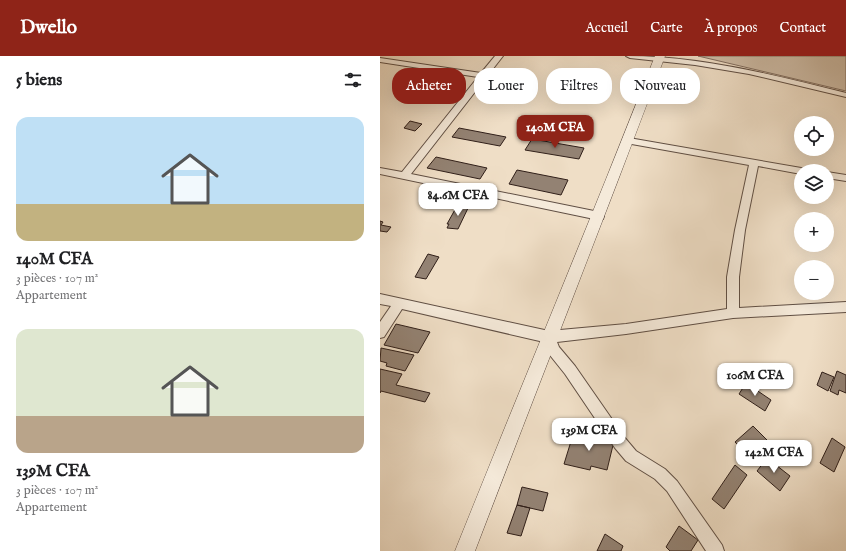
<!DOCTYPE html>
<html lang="fr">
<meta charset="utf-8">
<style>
:root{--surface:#fff;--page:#f2f2f2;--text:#202124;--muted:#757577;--accent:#8f2418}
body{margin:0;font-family:"IM FELL English",serif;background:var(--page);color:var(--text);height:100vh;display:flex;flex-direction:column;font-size:15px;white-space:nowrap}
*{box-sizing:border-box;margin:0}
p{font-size:13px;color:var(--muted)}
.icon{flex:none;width:22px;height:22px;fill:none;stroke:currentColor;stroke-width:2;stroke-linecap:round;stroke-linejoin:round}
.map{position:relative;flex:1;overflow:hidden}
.side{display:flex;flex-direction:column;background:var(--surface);width:380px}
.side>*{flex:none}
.hud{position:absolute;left:12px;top:12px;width:380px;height:36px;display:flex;gap:8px}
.fabs{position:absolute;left:414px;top:60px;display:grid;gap:8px}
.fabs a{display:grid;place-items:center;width:40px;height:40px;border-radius:50%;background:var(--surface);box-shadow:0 4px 16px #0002;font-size:20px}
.price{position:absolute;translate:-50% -34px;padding:0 9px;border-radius:8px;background:#fff;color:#222;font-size:13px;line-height:26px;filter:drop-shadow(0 1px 2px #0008)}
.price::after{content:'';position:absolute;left:50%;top:24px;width:12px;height:9px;margin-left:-6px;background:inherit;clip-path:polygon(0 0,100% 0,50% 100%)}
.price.selected{background:var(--accent);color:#fff}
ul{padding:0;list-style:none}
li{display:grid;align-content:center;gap:8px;height:212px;padding:0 16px}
li span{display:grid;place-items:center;height:124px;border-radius:12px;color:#555}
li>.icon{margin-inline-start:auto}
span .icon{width:72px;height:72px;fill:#fffc;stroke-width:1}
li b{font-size:17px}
h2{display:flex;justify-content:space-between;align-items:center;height:48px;padding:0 16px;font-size:17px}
.tag{padding:0 14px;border-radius:16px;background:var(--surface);box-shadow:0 4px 16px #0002;font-size:14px;line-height:36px}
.tag.selected{background:var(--accent);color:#fff}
header{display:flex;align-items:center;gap:24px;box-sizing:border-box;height:56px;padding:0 20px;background:var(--accent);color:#fff}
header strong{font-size:19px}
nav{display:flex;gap:22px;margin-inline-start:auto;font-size:14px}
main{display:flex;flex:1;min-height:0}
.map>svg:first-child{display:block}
.green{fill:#cfbea9;stroke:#806e61}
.building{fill:#938273;stroke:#301f19}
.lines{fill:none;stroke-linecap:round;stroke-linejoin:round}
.minor-casing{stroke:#604f44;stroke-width:2}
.tertiary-casing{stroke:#604f44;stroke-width:1}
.minor{fill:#f5eada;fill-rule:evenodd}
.tertiary{fill:#f5eada;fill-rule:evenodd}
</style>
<header>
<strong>Dwello</strong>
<nav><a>Accueil</a><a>Carte</a><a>À propos</a><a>Contact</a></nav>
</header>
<main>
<section class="side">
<h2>5 biens<svg class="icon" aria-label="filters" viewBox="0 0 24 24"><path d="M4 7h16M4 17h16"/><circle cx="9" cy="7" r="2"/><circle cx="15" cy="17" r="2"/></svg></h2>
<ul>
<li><span style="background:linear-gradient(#bfe0f5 70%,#c2b280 0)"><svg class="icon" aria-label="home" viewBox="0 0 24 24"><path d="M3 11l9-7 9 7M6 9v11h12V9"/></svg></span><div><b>140M CFA</b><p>3 pièces · 107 m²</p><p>Appartement</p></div></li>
<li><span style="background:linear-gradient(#dfe7d0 70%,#b9a48a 0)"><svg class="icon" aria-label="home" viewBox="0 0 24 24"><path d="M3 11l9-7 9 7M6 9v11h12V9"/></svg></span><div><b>139M CFA</b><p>3 pièces · 107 m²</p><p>Appartement</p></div></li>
</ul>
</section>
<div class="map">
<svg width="466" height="495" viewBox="0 0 466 495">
<rect width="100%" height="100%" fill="#efdec6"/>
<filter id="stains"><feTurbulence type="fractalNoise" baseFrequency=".005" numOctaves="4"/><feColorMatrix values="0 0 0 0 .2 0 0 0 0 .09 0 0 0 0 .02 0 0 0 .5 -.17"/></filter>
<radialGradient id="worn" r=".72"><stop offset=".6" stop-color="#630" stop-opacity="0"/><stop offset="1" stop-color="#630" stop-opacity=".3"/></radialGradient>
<path class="green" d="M318 0H466V35Z"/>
<path class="building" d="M58 30 79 35 70 43 49 39Z
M30 65 42 68 35 75 24 72Z
M79 72 126 81 120 90 72 81Z
M152 83 204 92 199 103 145 94Z
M56 101 107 112 100 123 47 112Z
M137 114 188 124 181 139 129 128Z
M79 149 89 150 78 173 67 172 69 168H67L77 150Z
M0 165 3 166 1 169 11 171 7 176 0 175Z
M48 198 59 201 46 223 35 221Z
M16 268 50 276 38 297 4 289Z
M1 292 34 299 25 315 6 310 7 307 0 305Z
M0 313 22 318 16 329 50 337 45 346 1 335 0 337Z
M457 315 466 319V337L459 334 458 339 450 335Z
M442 316 454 321 448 335 437 329Z
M366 327 391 344 385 355 359 338Z
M373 370 387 384 369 401 355 386Z
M200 377 234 385 227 414 211 410 210 414 184 408 192 382 198 383Z
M452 382 465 391 454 416 440 407Z
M387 402 410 420 400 435 377 415Z
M355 409 367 419 344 453 332 443Z
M142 431 168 437 163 455 137 449Z
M137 449 150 452 141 480 127 477Z
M299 470 318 484 311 495H290L286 491Z
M225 478 243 490 241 495H217Z"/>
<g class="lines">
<defs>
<path id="minor" d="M115 0H123L31 118 219 156 223 157 224 160 223 163 219 164 0 118V112L22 116 98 21 0 6V2L101 17Z
M246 0C321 0 394 19 466 37V41L369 18 315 9 250 2Z
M249 82 427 113 429 115H421V118L378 110 365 174 359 221V252L466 246V256L353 262 246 278 177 286 179 291 195 310 245 382 256 395 285 413 297 425 342 489 344 495H326L287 435 275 423 246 405 235 392 185 318 169 298 164 286 22 253 4 281 0 282V266L11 250 0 248V238L169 275 246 268 347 253V221L355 174 369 109 246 87 244 85Z
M447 116 466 119V125L447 122Z"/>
<path id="tertiary" d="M275 0H285C223 166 158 330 95 495H75C141 330 210 166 275 0Z"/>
</defs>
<use href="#minor" class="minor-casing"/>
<use href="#tertiary" class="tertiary-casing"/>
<use href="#minor" class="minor"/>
<use href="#tertiary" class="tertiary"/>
</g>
<rect width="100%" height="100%" filter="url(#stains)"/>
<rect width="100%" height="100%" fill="url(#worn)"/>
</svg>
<div class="fabs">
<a><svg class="icon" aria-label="locate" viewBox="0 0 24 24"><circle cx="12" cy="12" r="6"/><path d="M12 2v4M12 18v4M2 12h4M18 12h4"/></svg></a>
<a><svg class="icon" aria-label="layers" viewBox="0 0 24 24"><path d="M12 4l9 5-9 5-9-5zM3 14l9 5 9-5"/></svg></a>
<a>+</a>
<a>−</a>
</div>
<b class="price selected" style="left:175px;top:93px">140M CFA</b>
<b class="price" style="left:78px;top:161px">84.6M CFA</b>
<b class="price" style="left:375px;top:341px">106M CFA</b>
<b class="price" style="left:209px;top:396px">139M CFA</b>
<b class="price" style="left:394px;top:418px">142M CFA</b>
<div class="hud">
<a class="tag selected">Acheter</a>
<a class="tag">Louer</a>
<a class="tag">Filtres</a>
<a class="tag">Nouveau</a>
</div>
</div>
</main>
